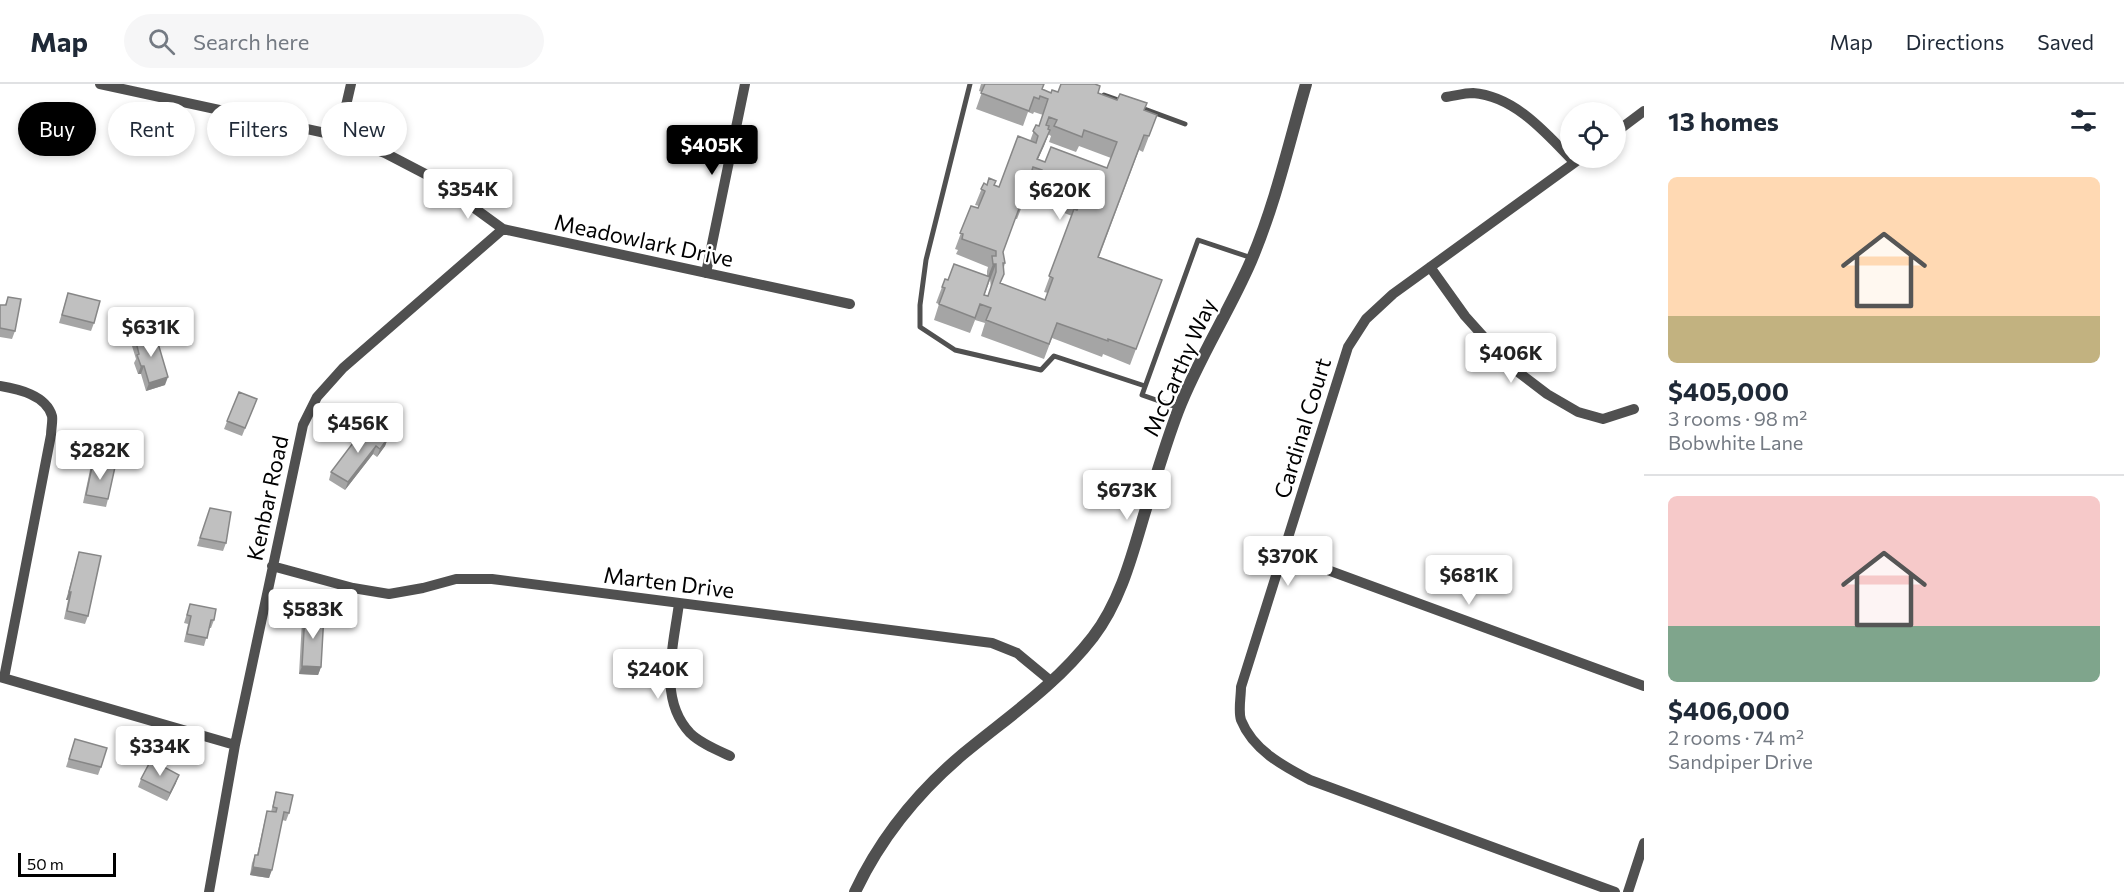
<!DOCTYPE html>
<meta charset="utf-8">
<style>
:root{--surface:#fff;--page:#f6f6f7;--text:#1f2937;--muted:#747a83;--line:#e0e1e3;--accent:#000}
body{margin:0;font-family:Commissioner,sans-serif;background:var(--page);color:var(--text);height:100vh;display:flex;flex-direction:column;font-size:22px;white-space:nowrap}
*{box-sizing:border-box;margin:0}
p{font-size:20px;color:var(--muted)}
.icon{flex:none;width:33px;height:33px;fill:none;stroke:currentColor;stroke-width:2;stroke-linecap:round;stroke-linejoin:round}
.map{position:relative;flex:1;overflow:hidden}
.panel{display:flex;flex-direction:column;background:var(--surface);width:480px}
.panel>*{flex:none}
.top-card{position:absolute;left:18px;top:18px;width:570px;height:54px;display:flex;gap:12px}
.controls{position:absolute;left:1560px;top:18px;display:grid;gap:12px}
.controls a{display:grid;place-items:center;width:66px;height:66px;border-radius:50%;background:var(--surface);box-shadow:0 3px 9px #0003;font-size:30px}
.scale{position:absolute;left:18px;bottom:15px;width:98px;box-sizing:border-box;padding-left:6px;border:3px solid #000;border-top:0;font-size:16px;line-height:21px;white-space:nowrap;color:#000;-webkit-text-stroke:4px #fff;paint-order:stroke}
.price{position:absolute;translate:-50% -51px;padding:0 14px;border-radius:6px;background:#fff;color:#222;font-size:20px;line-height:39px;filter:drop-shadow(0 2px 3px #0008)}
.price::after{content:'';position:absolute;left:50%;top:36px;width:18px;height:14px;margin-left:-9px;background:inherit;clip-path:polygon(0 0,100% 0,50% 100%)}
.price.active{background:var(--accent);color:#fff}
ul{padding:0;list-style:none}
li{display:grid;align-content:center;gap:12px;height:318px;padding:0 24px}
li+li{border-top:2px solid var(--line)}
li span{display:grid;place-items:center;height:186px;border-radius:9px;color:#555}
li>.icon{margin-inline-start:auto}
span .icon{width:108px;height:108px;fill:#fffc;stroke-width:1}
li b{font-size:26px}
h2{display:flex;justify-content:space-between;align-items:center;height:72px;padding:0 24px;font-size:26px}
.tag{padding:0 21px;border-radius:27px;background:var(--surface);box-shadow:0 3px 9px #0003;font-size:21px;line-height:54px}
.tag.active{background:var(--accent);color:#fff}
header{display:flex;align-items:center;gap:36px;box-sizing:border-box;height:84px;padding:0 30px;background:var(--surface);border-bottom:2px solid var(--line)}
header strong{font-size:28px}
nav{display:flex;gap:33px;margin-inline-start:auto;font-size:21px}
.search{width:420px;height:54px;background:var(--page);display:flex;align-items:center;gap:15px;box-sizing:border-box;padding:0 21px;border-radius:33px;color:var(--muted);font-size:22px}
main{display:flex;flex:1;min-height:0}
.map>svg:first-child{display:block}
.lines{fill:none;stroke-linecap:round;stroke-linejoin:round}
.service{stroke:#505050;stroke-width:5}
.minor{stroke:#505050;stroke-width:10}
.tertiary{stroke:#505050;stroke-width:12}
.wall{fill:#a5a5a5;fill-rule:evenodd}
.shaded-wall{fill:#868686}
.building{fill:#c0c0c0;stroke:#868686;stroke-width:1.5;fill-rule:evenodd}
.labels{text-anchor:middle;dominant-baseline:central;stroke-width:4.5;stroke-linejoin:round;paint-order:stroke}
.street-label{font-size:22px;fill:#000;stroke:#fff}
</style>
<header>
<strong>Map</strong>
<div class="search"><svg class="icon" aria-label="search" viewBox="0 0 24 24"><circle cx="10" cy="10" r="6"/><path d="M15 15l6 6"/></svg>Search here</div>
<nav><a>Map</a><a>Directions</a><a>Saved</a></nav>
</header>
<main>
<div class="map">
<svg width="1644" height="808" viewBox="0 0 1644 808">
<rect width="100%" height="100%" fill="#fff"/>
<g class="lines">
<path class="service" d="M970 0 926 176 920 221V243L955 266 1041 286 1054 272 1145 302
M1104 11 1124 18
M1139 23 1185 40
M1179 324 1142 311 1198 156 1252 174"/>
<path class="minor" d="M100 0 339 52 385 69 433 94 503 145 850 220
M1446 13C1454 12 1464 9 1473 9 1515 12 1547 50 1574 78
M1616 48 1644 27
M339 52 351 0
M1581 74 1393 210 1366 235 1348 263 1241 603C1241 613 1238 627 1241 636 1253 666 1283 682 1310 696L1615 808
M1430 183 1465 232 1509 281 1547 310 1578 328 1603 335 1634 325
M706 189 745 0
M0 302C18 305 46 311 52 332 53 337 51 345 51 351L4 594
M1284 470 1644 602
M272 482 353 504 389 510 423 504 456 495H492L992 559 1017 569 1052 598
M679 519C674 561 657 614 690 649 700 659 717 666 730 672
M0 593 235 661
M209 808 235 661 303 341 317 313 343 284 503 145
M1628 808 1644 759"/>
<path class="tertiary" d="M855 808C880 755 918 708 963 670 1009 632 1055 602 1093 553 1120 518 1132 472 1144 431 1155 396 1165 361 1178 327 1198 275 1229 228 1251 177 1275 121 1289 59 1306 0"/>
</g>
<path class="wall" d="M981 0H1044L1042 5 1051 9 1058 8 1098 9 1157 31 1143 68 1139 66 1099 173 1162 196 1130 281 1103 270 1102 273 1052 254 1044 275 981 252 985 239 975 236 970 249 934 236 939 220 936 219 945 195 948 196 987 192V187L988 183 956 170 958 166 955 165 971 122 978 124 979 122 975 121 984 99 986 101H994L999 103 1030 57 1036 41 1039 42 1043 31 1034 28 1033 30 1028 28 1023 42 976 25 982 8 979 7ZM1048 50 1051 52 1049 58 1076 68 1079 62 1111 74 1107 84 1045 78 1038 75ZM1028 99 1036 102 1031 116 1072 132 1044 208 1048 209 1045 216 1000 199 1005 179 1003 168 1015 135H1017L1026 112H1024ZM990 195 991 204 988 212 984 211Z
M28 28 49 34 76 50 73 58 27 60 25 36Z
M68 209 94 239 91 247 59 239Z
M8 213 15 247 12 255 0 253V221H5Z
M135 254 165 301 146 307 141 290H138L134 279 136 275 132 262Z
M239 308 257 315 242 352 224 345Z
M369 353 388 354 385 362 377 373 373 370 345 406 329 396 331 388Z
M93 378 108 415 106 423 83 419 90 386Z
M210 424 226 459 223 467 197 462Z
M79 468 88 532 85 540 64 535 68 516H66Z
M190 520 214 536 211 544H209L204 562 184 558 188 540 184 539Z
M305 529 321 583 318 591 299 590 302 537Z
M75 655 101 683 98 691 66 683Z
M141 695 176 699 167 717 138 703Z
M276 708 289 729 286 737 282 736 269 794 250 791 252 779 255 771H257L265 735 267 727 271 728Z"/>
<path class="shaded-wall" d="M1050 46 1044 62 1034 84 1037 75Z
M76 50 73 58 27 60 30 52Z
M993 180H996L970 249 990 195H987Z
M141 282H144L141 290H138Z
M168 293 165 301 146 307 149 299Z
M388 354 385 362 377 373 380 365Z
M376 362 373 370 345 406 348 398Z
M69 508H71L68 516H66Z
M302 582 321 583 318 591 299 590Z
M179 691 176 699 167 717 170 709Z
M253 783 272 786 269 794 250 791Z"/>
<path class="building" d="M985 0H1044L1042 5 1051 9 1052 6 1058 8 1061 0H1095L1100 2 1098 9 1117 16 1120 10 1147 19 1144 26 1157 31 1149 52 1144 51 1098 173 1162 196 1136 265 1108 255V257L1057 239 1049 260 986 236 991 224 980 220 975 234 939 220 945 204 942 203 945 195 948 196 954 180 990 193 984 211 988 212 996 188V180H993L992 172H996V167L962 155 963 150 960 149 971 122 978 124 985 107 981 105 984 99 987 101 989 94 996 97 994 101 999 103 1018 52 1036 59 1038 52 1033 47 1036 41 1039 42 1048 15 1040 12 1039 15 1034 13 1029 27 981 9ZM1049 33 1057 36 1054 42 1082 53 1084 46 1117 58 1107 84 1051 63 1045 78 1037 75 1050 46 1048 45 1049 42 1046 41ZM1033 83 1042 86 1036 101 1081 117 1077 126 1074 125 1049 192 1053 194 1045 216 1000 199 1004 190 1003 179H1005L1003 168 1021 119 1023 120 1026 112H1024Z
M48 26 49 34 75 32 76 50 30 52 28 28Z
M68 209 100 217 94 239 62 231Z
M8 213 21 215 15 247 0 244V221H6Z
M155 249 168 293 149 299 144 282H141L137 271 139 270 135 254Z
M239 308 257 315 245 344 227 337Z
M375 345 388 354 380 365 376 362 348 398 331 388 362 347 369 353Z
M93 378 115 383 108 415 86 411Z
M210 424 231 428 226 459 200 454Z
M79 468 101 472 88 532 67 527 71 508H69Z
M190 520 216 525 214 536H211L207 554 187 550 191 532 187 531Z
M305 529 324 530 321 583 302 582Z
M75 655 107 664 101 683 69 675Z
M151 676 179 691 170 709 141 695Z
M276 708 293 711 289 729 284 728 272 786 253 783 255 771H258L267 727 276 728 277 724 273 723Z"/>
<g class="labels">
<g class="street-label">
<text transform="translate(644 156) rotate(12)">Meadowlark Drive</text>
<text transform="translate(1179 283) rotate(-66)">McCarthy Way</text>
<text transform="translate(1302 344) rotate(-73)">Cardinal Court</text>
<text transform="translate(267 414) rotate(-78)">Kenbar Road</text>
<text transform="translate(669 498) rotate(7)">Marten Drive</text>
</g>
</g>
</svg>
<div class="controls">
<a><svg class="icon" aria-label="locate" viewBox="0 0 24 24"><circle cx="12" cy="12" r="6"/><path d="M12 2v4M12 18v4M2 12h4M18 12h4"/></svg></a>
</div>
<div class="scale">50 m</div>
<b class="price active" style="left:712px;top:92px">$405K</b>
<b class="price" style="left:468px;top:136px">$354K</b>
<b class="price" style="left:1060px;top:137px">$620K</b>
<b class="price" style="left:151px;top:274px">$631K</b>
<b class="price" style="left:1511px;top:300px">$406K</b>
<b class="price" style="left:358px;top:370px">$456K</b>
<b class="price" style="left:100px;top:397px">$282K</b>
<b class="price" style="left:1127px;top:437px">$673K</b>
<b class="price" style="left:1288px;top:503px">$370K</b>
<b class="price" style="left:1469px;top:522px">$681K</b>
<b class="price" style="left:313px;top:556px">$583K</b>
<b class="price" style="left:658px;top:616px">$240K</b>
<b class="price" style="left:160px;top:693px">$334K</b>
<div class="top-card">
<a class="tag active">Buy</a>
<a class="tag">Rent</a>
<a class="tag">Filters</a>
<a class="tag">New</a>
</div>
</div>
<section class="panel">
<h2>13 homes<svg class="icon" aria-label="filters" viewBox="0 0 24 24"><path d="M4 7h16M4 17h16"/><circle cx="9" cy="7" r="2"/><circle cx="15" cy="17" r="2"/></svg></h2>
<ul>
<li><span style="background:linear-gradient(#ffd9b3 75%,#c2b280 0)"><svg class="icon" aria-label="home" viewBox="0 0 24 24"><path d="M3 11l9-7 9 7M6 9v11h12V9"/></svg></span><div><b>$405,000</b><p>3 rooms · 98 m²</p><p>Bobwhite Lane</p></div></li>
<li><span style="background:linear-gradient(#f6c9c9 70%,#7fa58c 0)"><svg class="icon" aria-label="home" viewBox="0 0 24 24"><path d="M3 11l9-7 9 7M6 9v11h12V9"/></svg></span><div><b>$406,000</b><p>2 rooms · 74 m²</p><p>Sandpiper Drive</p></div></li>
</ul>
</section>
</main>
